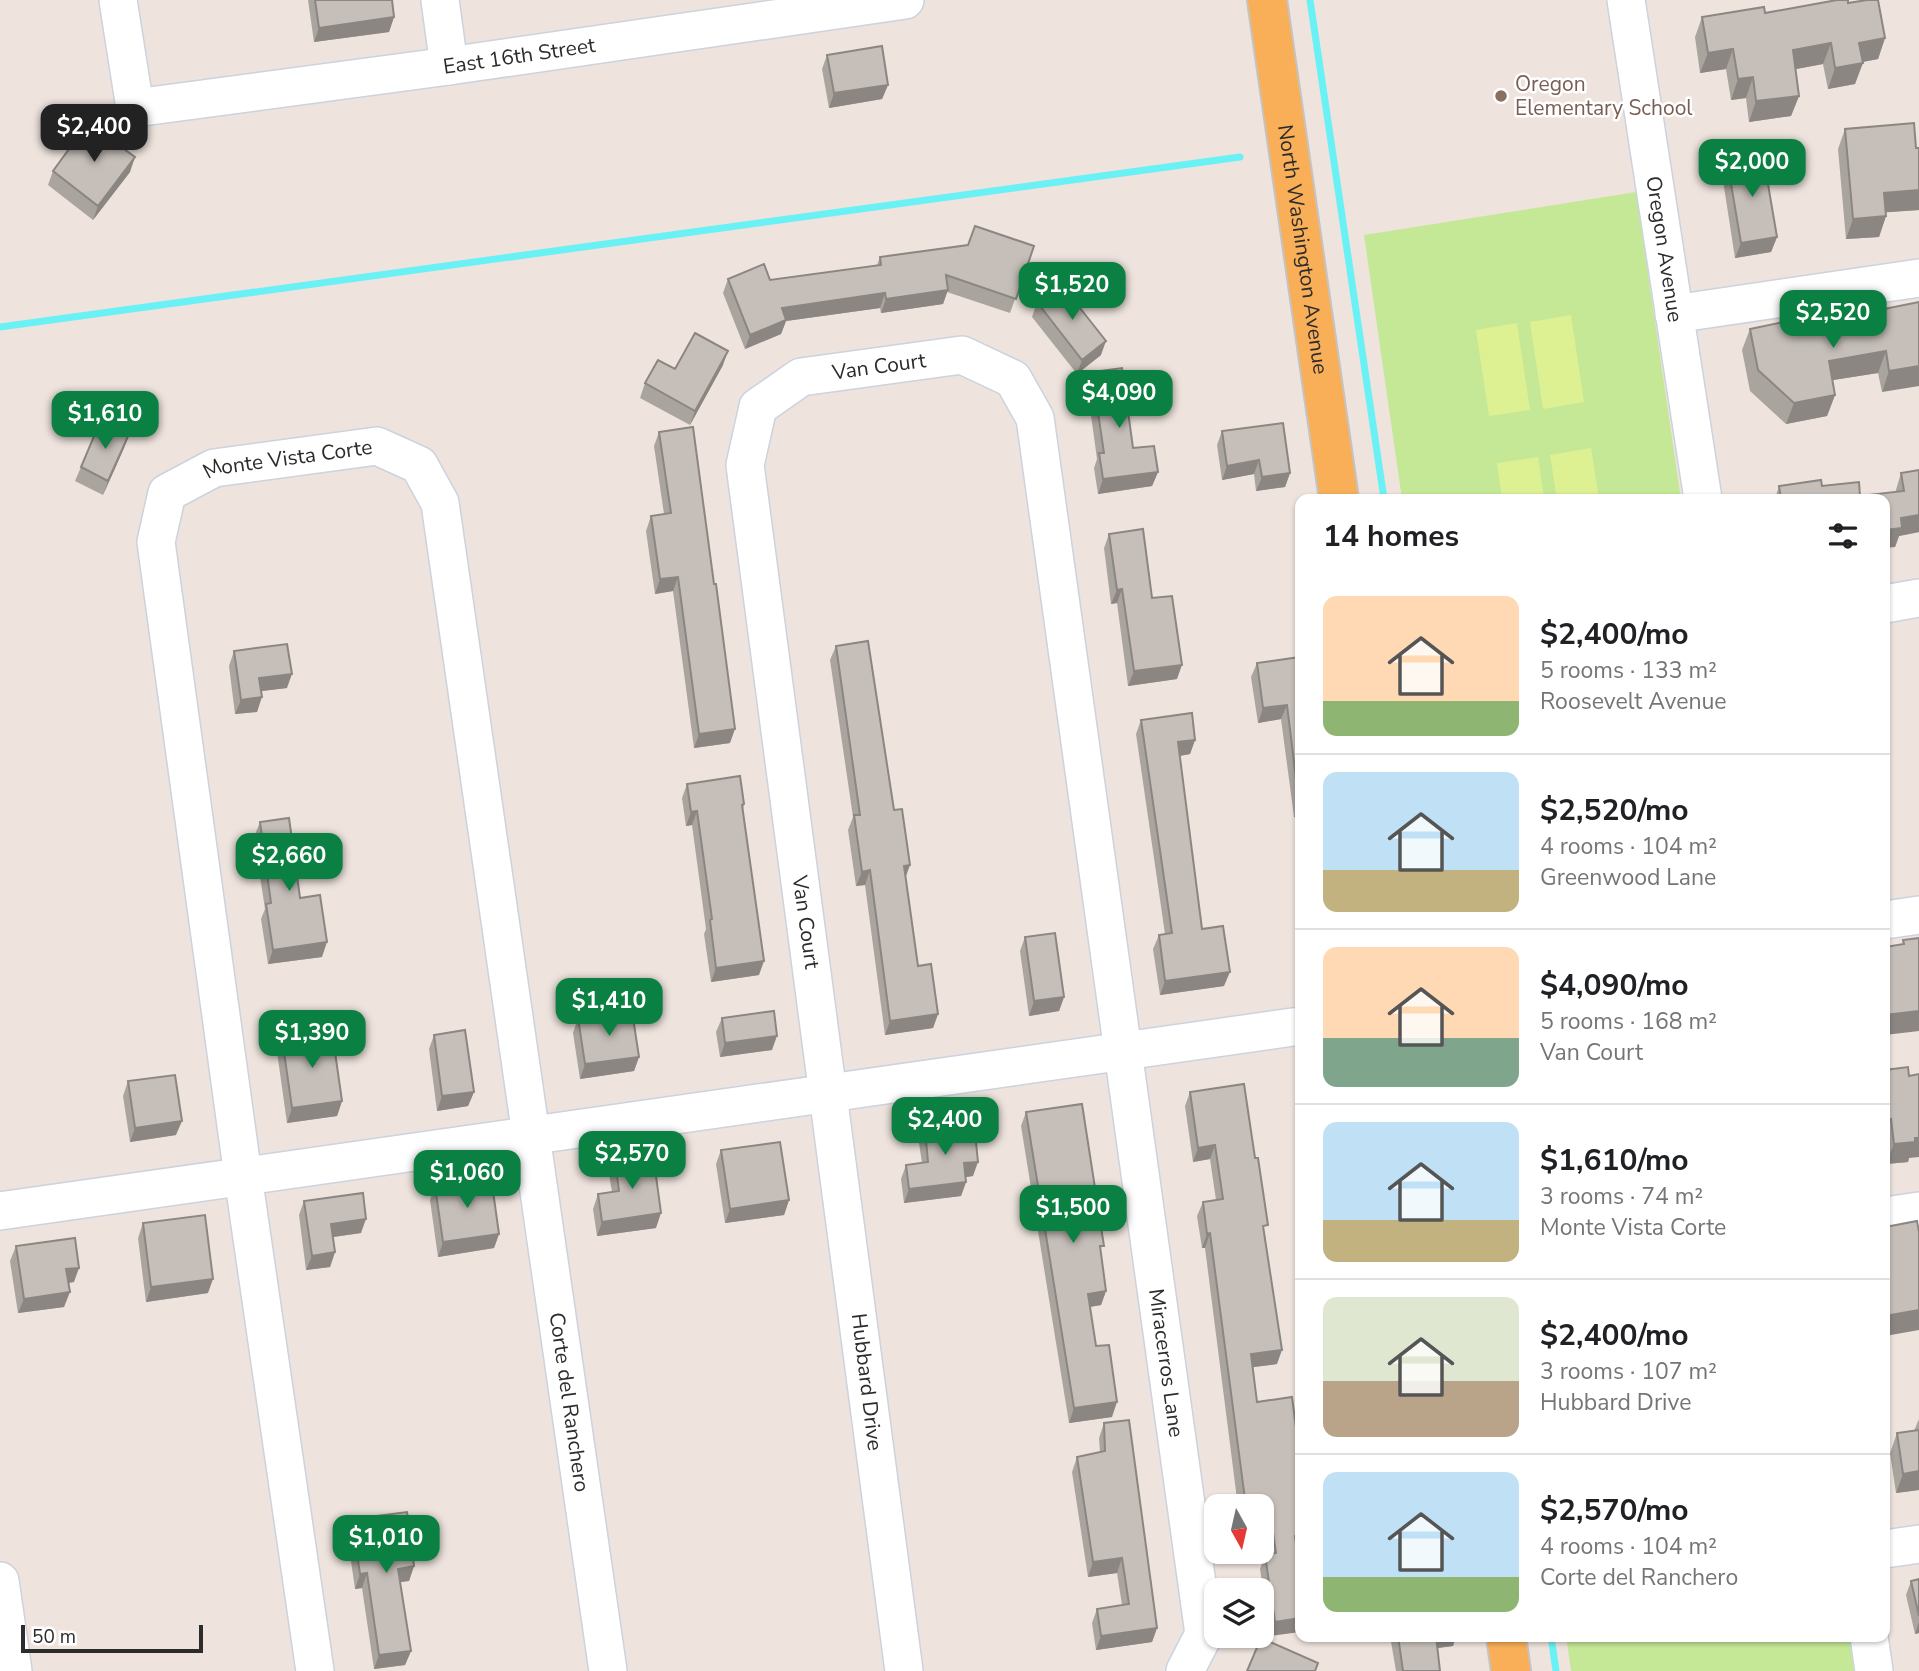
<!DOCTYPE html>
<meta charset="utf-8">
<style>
:root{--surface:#fff;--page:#f2f2f2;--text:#202124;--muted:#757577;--line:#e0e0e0;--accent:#0b8043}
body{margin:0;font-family:"Nunito Sans",sans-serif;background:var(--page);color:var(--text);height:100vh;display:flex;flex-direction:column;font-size:26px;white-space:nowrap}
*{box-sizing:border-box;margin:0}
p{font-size:23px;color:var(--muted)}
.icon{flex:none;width:38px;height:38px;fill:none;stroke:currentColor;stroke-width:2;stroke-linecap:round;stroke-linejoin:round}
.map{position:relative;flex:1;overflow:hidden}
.side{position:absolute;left:1295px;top:494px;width:595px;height:1148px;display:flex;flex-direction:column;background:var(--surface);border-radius:14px;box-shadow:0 2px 5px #0004}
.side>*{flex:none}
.needle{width:46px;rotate:172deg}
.tools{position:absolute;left:1204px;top:1494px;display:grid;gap:14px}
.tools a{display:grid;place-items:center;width:70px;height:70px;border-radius:14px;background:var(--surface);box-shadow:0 2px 5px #0004;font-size:35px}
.scale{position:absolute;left:21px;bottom:18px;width:182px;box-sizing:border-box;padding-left:7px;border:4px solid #2c2c2c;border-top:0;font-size:19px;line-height:24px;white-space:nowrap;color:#2c2c2c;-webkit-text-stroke:5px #fff;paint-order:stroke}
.price{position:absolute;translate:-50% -60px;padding:0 16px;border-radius:14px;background:var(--accent);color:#fff;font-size:23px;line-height:46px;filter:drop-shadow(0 2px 4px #0008)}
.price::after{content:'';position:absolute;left:50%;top:42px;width:21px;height:16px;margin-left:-10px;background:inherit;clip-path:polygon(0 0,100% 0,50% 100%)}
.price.current{background:#222;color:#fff}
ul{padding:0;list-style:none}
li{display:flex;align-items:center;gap:21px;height:175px;padding:0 28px}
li+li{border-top:2px solid var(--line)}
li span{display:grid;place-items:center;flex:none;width:196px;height:140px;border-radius:14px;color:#555}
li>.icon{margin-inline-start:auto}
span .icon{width:84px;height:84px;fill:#fffc;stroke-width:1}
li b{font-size:30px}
h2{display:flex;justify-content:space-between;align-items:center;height:84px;padding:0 28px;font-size:30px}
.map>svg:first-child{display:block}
.green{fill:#c5e897}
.pitch{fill:#ddf092}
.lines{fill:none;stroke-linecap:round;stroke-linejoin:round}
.stream{stroke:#6af1f6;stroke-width:7}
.minor-casing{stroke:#cbd3de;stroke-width:40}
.major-casing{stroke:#c4c4c4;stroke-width:42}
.minor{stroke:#fff;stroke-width:37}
.major{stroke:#f9af57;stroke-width:38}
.wall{fill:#aaa49f}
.shaded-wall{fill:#8b8682}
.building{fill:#c6bfb9;stroke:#8b8682;stroke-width:2}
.education-dot{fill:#8d6e63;stroke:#fff;stroke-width:2.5}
.labels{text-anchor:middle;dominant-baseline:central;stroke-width:5;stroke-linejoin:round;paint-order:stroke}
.street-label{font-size:21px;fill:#2c2c2c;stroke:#fff}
.education-label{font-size:21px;fill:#785e54;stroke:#fff;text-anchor:start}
</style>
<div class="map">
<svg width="1919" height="1671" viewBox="0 0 1919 1671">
<rect width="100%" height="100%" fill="#eee3dd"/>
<path class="green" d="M1636 192 1681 499H1402L1364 235Z
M1566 1636H1849L1854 1671H1571Z"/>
<path class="pitch" d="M1571 315 1584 402 1543 409 1530 322Z
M1517 323 1530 410 1489 416 1476 330Z
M1591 448 1599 499H1557L1550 455Z
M1538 457 1544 499H1502L1497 463Z"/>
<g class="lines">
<path class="stream" d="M1310 0 1384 499
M0 327 1240 157
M1551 1636 1556 1671"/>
<defs>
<g id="minor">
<path id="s1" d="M118 0 135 108 449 66 905 0"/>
<path d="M440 0 449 66"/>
<path id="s2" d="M1626 0 1703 499"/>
<path d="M1674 314 1919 278"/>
<path d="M1885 604 1919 598"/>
<path d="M1885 920 1919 915"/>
<path d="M0 1211 1300 1026"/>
<path d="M1885 1216 1919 1211"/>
<path d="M1885 1549 1919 1544"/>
<path d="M0 1581 13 1671"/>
<path d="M1869 1636 1874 1671"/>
<path id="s3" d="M315 1671 243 1176 156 542 167 493 214 468 377 446 419 465 440 503 608 1671"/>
<path id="s4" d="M904 1671 745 465 758 407 801 377 962 355 1013 379 1035 418 1204 1634 1185 1671"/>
</g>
<g id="major">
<path id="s5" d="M1267 0 1339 499"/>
<path d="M1506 1636 1511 1671"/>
</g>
</defs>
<use href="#minor" class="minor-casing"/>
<use href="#major" class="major-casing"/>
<use href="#minor" class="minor"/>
<use href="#major" class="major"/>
</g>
<path class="wall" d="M308 0H392L394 17 389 32 314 42Z
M1848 3 1885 38 1878 59 1862 62 1855 84 1828 89 1823 64 1795 69 1799 96 1791 116 1749 122 1746 98 1731 100 1726 69 1700 73 1695 37 1702 17 1765 13Z
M827 55 888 85 882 99 829 108 822 69Z
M1845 129 1919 210 1886 212V216L1879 237 1846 239 1838 149Z
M1727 160 1777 237 1771 252 1735 258 1722 174Z
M53 171 130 172 93 220 48 185Z
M1034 246 1010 313 947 292 943 304 881 313 880 308 786 321 781 334 745 349 723 293 728 279 770 280 877 265 880 257Z
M1037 302 1101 355 1077 374 1032 317Z
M1919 302 1882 392 1878 373 1832 380 1835 395 1827 416 1786 424 1750 391 1742 350 1750 329 1805 331 1880 319 1884 309Z
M723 365 690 425 640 398 645 383Z
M1092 372 1133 448 1158 472 1152 486 1098 494 1094 468 1097 459 1087 386Z
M1222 431 1290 473 1285 487 1256 491 1254 474 1222 480 1217 445Z
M659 432 730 743 694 748 673 591 655 594 646 531 651 516 664 514 654 446Z
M129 434 124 448 103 495 75 481 81 467Z
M1919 470V532L1899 536 1895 547 1885 499H1775L1779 486H1822L1860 496 1895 493 1901 473Z
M1109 534 1177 679 1128 686 1117 603 1111 604 1104 548Z
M836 646 894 810 906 878 918 966 938 1014 933 1028 885 1035 865 885 856 886 848 830 853 817 830 660Z
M234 651 287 688 261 691 257 712 235 714 229 666Z
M1300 657V816L1294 817 1281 719 1258 723 1251 677 1257 663Z
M1141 720 1195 740 1190 754 1180 756 1202 929 1224 986 1160 995 1153 949 1159 935 1165 934 1136 734Z
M687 784 744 804 743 809 759 975 711 982 704 934 706 929 692 825 686 826 682 798Z
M260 822 300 898 322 957 268 964 261 919 265 909 254 837Z
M1025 937 1064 997 1059 1011 1029 1016 1020 951Z
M578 1018 639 1057 634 1071 580 1079 573 1033Z
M722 1018 772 1050 720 1057 716 1032Z
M434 1035 474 1092 468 1106 437 1111 429 1049Z
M282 1038 342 1101 337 1116 287 1123 277 1052Z
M1885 1070 1909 1076V1158L1908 1162 1886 1164 1885 1149Z
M128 1081 176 1135 130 1142 123 1096Z
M1190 1092 1265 1234 1277 1364 1253 1367 1257 1402 1300 1549H1297L1300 1575 1270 1636 1260 1569 1265 1555 1269 1554 1264 1520H1262V1507H1238L1205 1248H1202L1197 1216 1203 1202 1216 1200 1210 1159 1193 1162 1185 1106Z
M1026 1112 1101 1255 1106 1291 1101 1305 1090 1307 1096 1346 1112 1417 1069 1423 1021 1126Z
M925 1129 973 1176 966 1177V1182L961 1196 904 1203 901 1179 906 1165 922 1163 919 1143Z
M721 1150 789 1200 784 1215 725 1223 716 1164Z
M615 1160 656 1228 597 1236 593 1209 598 1194 612 1192 609 1174Z
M435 1186 499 1234 494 1248 438 1257 430 1200Z
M304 1201 361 1233 333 1237 335 1252 330 1267 306 1270 299 1215Z
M143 1223 208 1293 146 1302 138 1238Z
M16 1246 74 1282 68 1283 64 1307 18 1313 10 1261Z
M1919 1419V1490L1896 1493 1890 1453 1897 1433 1914 1431Z
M1104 1423 1157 1628 1152 1642 1096 1650 1092 1623 1097 1609 1122 1605 1117 1573 1088 1577 1072 1472 1077 1457 1100 1452 1099 1438Z
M352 1519 414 1566 409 1581 400 1582 411 1651 405 1665 374 1669 362 1588 355 1589 347 1533Z
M1919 1579V1633L1915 1634 1906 1595 1911 1581Z
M1390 1636H1456L1453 1646 1437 1648 1440 1671H1396Z"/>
<path class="shaded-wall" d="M394 17 389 32 314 42 319 28Z
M1885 38 1878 59 1852 64 1859 43Z
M1831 43 1823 64 1786 71 1793 50Z
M1733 49 1726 69 1700 73 1708 53Z
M1863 63 1855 84 1828 89 1835 68Z
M1753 77 1746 98 1731 100 1738 79Z
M888 85 882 99 829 108 834 93Z
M1799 96 1791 116 1749 122 1756 101Z
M135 157 130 172 93 220 98 206Z
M1919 190V210L1877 213 1884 193Z
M1886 216 1879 237 1846 239 1853 219Z
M1777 237 1771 252 1735 258 1741 243Z
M948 290 943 304 881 313 886 299Z
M885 293 880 308 786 321 781 334 745 349 750 335 782 308Z
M1106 341 1101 355 1077 374 1082 360Z
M728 351 723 365 690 425 695 411Z
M1886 351 1878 373 1821 382 1829 361Z
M1919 366V386L1882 392 1889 371Z
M1835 395 1827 416 1786 424 1794 403Z
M129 434 124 448 103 495 108 481Z
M1259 460 1254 474 1222 480 1227 466Z
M1158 472 1152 486 1098 494 1103 479Z
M1290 473 1285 487 1256 491 1262 477Z
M1919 515V532L1899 536 1895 547 1885 548V530L1901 518Z
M678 577 673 591 655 594 660 579Z
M1122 589 1117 603 1111 604 1117 590Z
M1182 665 1177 679 1128 686 1134 671Z
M292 674 287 688 254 692 259 678Z
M262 697 257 712 235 714 241 700Z
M1287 705 1281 719 1258 723 1263 708Z
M735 729 730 743 694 748 699 734Z
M1195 740 1190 754 1173 757 1178 742Z
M1299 803H1300V816L1294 817Z
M697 811 692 825 686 826 691 812Z
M910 865 905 879 904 866Z
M870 870 865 885 856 886 862 872Z
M327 942 322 957 268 964 273 950Z
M764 961 759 975 711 982 716 968Z
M1230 972 1224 986 1160 995 1165 981Z
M1064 997 1059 1011 1029 1016 1034 1001Z
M1919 1011V1031L1885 1035V1015Z
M938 1014 933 1028 885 1035 890 1021Z
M777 1036 772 1050 720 1057 725 1043Z
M639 1057 634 1071 580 1079 585 1064Z
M474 1092 468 1106 437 1111 442 1096Z
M342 1101 337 1116 287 1123 292 1108Z
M1891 1119 1885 1137V1120Z
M182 1121 176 1135 130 1142 135 1128Z
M1915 1138H1919V1157L1909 1158 1908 1162 1886 1164 1894 1144Z
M1215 1145 1210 1159 1193 1162 1198 1148Z
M978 1162 973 1176 959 1178 964 1163Z
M966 1182 961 1196 904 1203 909 1189Z
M789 1200 784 1215 725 1223 730 1209Z
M661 1213 656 1228 597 1236 602 1222Z
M366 1219 361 1233 326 1238 331 1224Z
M1210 1233 1205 1248H1202L1207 1234Z
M499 1234 494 1248 438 1257 443 1242Z
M335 1252 330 1267 306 1270 312 1256Z
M79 1268 74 1282 61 1284 66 1269Z
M213 1279 208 1293 146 1302 151 1287Z
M1106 1291 1101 1305 1083 1308 1088 1294Z
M70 1292 64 1307 18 1313 24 1299Z
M1919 1310V1330L1885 1336V1316Z
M1282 1350 1277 1364 1246 1368 1251 1354Z
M1117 1402 1112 1417 1069 1423 1074 1408Z
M1919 1471V1490L1896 1493 1903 1474Z
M1269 1506 1264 1520H1262V1507Z
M1300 1535V1549L1290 1550 1295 1536Z
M1122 1558 1117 1573 1088 1577 1093 1562Z
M414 1566 409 1581 393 1583 398 1569Z
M367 1573 362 1588 355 1589 360 1574Z
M1300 1618V1632L1270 1636 1275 1622Z
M1919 1622V1633L1915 1634Z
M1157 1628 1152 1642 1096 1650 1101 1636Z
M1435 1636H1456L1453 1646 1430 1649Z
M411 1651 405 1665 374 1669 379 1655Z"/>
<path class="building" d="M315 0H392L394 17 319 28Z
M1837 0H1848V3L1867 0H1878L1885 38 1859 43 1863 63 1835 68 1831 43 1793 50 1799 96 1756 101 1753 77 1738 79 1733 49 1708 53 1702 17 1764 7 1765 13Z
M882 46 888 85 834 93 827 55Z
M88 123 135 157 98 206 53 171Z
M1914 123 1916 148H1919V190L1884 193 1886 216 1853 219 1845 129Z
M1763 155 1777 237 1741 243 1727 160Z
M975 226 1034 246 1016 299 946 275 948 290 886 299 885 293 782 308 786 320 750 335 728 279 764 264 770 280 881 265 880 257 968 245Z
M1061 284 1106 341 1082 360 1037 302Z
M1919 302V366L1889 371 1886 351 1829 361 1835 395 1794 403 1758 370 1750 329 1802 318 1805 331 1885 318 1884 309Z
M695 333 728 351 695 411 645 383 658 360 675 369Z
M1122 368 1133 448 1154 446 1158 472 1103 479 1099 453H1104L1092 372Z
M100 422 129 434 108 481 81 467Z
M1283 423 1290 473 1262 477 1259 460 1227 466 1222 431Z
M693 427 714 584H716L735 729 699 734 678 577 660 579 651 516 671 513 659 432Z
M1919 470V515L1901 518 1902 528 1885 530V499H1781L1779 486 1821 480 1822 486 1859 482 1860 496 1904 491 1901 473Z
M1143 529 1152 598 1172 596 1182 665 1134 671 1122 589 1117 590 1109 534Z
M868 641 894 810 902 809 910 865 904 866 918 966 931 964 938 1014 890 1021 870 870 862 872 854 815H860L836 646Z
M287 644 292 674 259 678 262 697 241 700 234 651Z
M1300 657V803H1299L1287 705 1263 708 1257 663Z
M1192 713 1195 740 1178 742 1202 929 1223 926 1230 972 1165 981 1159 935 1172 933 1141 720Z
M740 776 744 804 742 805 764 961 716 968 710 920 712 919 697 811 691 812 687 784Z
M289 818 300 898 320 895 327 942 273 950 266 904 271 903 260 822Z
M1055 933 1064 997 1034 1001 1025 937Z
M1919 938V1011L1885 1015V947L1904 944 1903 940Z
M632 1011 639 1057 585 1064 578 1018Z
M774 1011 777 1036 725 1043 722 1018Z
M465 1030 474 1092 442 1096 434 1035Z
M332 1031 342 1101 292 1108 282 1038Z
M1908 1067 1909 1076 1919 1074V1138H1915V1142L1894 1144 1891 1119 1885 1120V1070Z
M175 1075 182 1121 135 1128 128 1081Z
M1244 1084 1255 1158H1258L1268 1225 1263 1226 1282 1350 1251 1354 1257 1402 1292 1397 1300 1458V1535L1295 1536 1300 1575V1618L1275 1622 1265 1555 1276 1553 1269 1506 1246 1507 1210 1233 1207 1234 1203 1202 1223 1199 1215 1145 1198 1148 1190 1092Z
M1082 1104 1104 1246H1100L1106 1291 1088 1294 1096 1346 1109 1345 1117 1402 1074 1408 1026 1112Z
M974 1123 978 1162 964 1163 966 1182 909 1189 906 1165 928 1162 925 1129Z
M780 1142 789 1200 730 1209 721 1150Z
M653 1154 661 1213 602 1222 598 1194 619 1191 615 1160Z
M491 1177 499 1234 443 1242 435 1186Z
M363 1193 366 1219 331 1224 335 1252 312 1256 304 1201Z
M205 1215 213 1279 151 1287 143 1223Z
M1917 1221 1919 1232V1310L1885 1316V1227Z
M75 1238 79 1268 66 1269 70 1292 24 1299 16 1246Z
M1129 1420 1157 1628 1101 1636 1097 1609 1129 1604 1122 1558 1093 1562 1077 1457 1105 1451 1104 1423Z
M1919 1430V1471L1903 1474 1897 1433Z
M407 1512 414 1566 398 1569 411 1651 379 1655 367 1573 360 1574 352 1519Z
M1919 1579V1616L1911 1581Z
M1398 1636H1436L1440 1671H1403Z
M1261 1638 1318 1663 1315 1671H1247Z"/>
<circle class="education-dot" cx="1501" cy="96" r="7"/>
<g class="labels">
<g class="street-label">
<text stroke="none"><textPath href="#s1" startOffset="497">East 16th Street</textPath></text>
<text stroke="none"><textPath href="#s5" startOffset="252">North Washington Avenue</textPath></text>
<text stroke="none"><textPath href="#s2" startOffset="252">Oregon Avenue</textPath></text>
<text stroke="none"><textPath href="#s4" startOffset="1407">Van Court</textPath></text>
<text stroke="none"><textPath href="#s3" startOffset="1318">Monte Vista Corte</textPath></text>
<text transform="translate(806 922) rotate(82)">Van Court</text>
<text stroke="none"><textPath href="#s4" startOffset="2546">Miracerros Lane</textPath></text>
<text transform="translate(867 1382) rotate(83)">Hubbard Drive</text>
<text stroke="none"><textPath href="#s3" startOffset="2406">Corte del Ranchero</textPath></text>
</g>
<g class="education-label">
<text x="1515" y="84">Oregon<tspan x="1515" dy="24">Elementary School</tspan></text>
</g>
</g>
</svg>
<div class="tools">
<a><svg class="needle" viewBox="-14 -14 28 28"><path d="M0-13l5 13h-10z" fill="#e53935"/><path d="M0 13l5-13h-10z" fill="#757577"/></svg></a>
<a><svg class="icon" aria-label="layers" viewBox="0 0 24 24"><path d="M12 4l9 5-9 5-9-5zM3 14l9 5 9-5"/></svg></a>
</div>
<div class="scale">50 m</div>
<b class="price current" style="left:94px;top:164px">$2,400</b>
<b class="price" style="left:1752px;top:199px">$2,000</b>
<b class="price" style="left:1072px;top:322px">$1,520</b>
<b class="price" style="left:1833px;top:350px">$2,520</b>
<b class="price" style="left:1119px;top:430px">$4,090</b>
<b class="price" style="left:105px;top:451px">$1,610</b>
<b class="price" style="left:289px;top:893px">$2,660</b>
<b class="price" style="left:609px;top:1038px">$1,410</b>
<b class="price" style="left:312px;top:1070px">$1,390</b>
<b class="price" style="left:945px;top:1157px">$2,400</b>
<b class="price" style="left:632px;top:1191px">$2,570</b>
<b class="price" style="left:467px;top:1210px">$1,060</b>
<b class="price" style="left:1073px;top:1245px">$1,500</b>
<b class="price" style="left:386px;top:1575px">$1,010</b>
<section class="side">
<h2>14 homes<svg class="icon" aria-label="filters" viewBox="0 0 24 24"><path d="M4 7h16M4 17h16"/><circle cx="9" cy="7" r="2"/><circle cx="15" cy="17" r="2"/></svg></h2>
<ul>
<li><span style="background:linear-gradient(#ffd9b3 75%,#8fb573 0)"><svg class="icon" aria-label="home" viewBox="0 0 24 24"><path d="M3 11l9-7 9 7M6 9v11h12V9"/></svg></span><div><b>$2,400/mo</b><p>5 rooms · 133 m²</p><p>Roosevelt Avenue</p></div></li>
<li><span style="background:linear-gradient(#bfe0f5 70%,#c2b280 0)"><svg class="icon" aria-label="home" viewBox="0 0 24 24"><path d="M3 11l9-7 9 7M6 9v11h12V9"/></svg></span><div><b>$2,520/mo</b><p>4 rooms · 104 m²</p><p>Greenwood Lane</p></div></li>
<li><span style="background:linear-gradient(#ffd9b3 65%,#7fa58c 0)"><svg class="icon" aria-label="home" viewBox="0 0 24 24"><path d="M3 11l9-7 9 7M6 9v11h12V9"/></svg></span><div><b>$4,090/mo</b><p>5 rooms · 168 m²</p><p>Van Court</p></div></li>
<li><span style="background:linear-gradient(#bfe0f5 70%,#c2b280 0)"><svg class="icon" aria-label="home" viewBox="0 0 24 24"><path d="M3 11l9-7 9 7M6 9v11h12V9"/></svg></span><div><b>$1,610/mo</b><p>3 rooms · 74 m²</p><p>Monte Vista Corte</p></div></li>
<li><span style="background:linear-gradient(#dfe7d0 60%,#b9a48a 0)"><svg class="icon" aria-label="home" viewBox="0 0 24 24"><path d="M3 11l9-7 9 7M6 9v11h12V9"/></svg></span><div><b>$2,400/mo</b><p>3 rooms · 107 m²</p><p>Hubbard Drive</p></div></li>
<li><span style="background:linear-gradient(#bfe0f5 75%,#8fb573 0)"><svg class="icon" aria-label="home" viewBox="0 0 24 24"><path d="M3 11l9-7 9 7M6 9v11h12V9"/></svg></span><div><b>$2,570/mo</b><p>4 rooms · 104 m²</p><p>Corte del Ranchero</p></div></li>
</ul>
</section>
</div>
